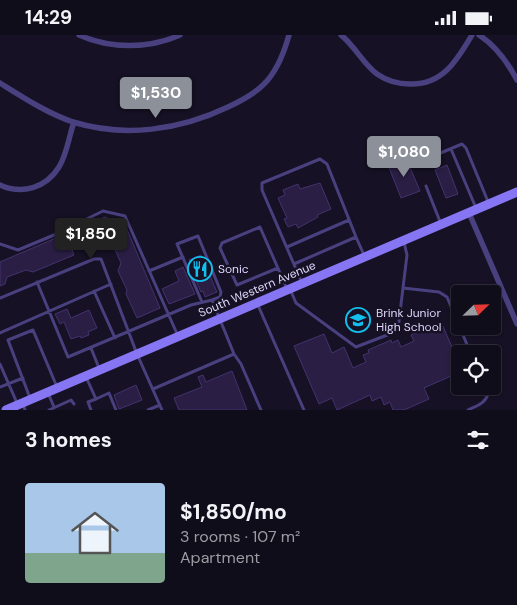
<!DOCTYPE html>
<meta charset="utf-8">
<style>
:root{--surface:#100d1b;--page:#1e1b28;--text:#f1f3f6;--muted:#9c9ca3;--line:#302d3a;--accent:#8c9099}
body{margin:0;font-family:"DM Sans",sans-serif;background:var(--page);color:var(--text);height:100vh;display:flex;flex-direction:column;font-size:19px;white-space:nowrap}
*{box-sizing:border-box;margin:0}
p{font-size:16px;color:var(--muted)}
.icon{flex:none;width:28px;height:28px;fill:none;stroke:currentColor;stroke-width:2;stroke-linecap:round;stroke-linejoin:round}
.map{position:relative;height:375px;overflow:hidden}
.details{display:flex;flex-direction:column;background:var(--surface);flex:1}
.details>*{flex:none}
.needle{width:32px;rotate:67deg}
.tools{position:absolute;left:451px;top:250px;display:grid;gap:10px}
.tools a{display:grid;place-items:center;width:50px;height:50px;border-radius:5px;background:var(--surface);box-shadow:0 1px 4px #0004,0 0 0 1px var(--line);font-size:25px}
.price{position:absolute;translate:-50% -42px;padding:0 11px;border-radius:5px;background:var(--accent);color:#fff;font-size:16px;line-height:32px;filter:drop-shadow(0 1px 2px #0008)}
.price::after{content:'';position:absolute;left:50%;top:30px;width:15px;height:11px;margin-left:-8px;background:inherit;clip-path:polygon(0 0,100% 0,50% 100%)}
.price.selected{background:#222;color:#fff}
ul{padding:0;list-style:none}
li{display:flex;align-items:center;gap:15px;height:125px;padding:0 25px}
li+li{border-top:1px solid var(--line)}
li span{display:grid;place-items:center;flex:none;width:140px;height:100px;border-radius:5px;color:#555}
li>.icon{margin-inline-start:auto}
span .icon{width:60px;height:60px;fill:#fffc;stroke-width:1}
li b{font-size:21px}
h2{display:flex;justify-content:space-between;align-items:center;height:60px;padding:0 25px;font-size:21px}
.status{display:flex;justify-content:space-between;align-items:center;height:35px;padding:0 25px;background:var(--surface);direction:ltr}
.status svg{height:14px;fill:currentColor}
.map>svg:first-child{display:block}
.building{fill:#2a1e44;stroke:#44326e}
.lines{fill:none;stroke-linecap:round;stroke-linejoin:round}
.service{stroke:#49407f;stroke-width:3}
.minor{stroke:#49407f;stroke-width:5.5}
.secondary{stroke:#8776f4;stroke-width:9}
.labels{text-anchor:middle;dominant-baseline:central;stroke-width:5;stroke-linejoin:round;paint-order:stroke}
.poi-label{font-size:12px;fill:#dfd7fc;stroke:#161124;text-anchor:start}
.street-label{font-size:12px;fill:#dfd7fc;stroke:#161124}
</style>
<div class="status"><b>14:29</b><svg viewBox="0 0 49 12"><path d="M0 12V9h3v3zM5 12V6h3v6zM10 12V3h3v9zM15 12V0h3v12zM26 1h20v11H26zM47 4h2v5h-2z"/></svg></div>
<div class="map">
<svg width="517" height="375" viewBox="0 0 517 375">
<rect width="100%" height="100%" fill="#161124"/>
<path class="building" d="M406 123 420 156 401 163 388 130Z
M447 130 458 159 446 163 435 135Z
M320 148 331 174 317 180 318 182 298 193 296 189 288 192 284 184 287 183 278 163 285 160 283 155 298 149 300 154Z
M105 182 126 192 160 273 137 283 126 259 127 255 118 236 121 228 112 208 101 202 72 215 74 220 33 237 26 235 7 242 5 249 0 251V227Z
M201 220 217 257 205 262 203 256 201 257 189 229 191 228 189 225Z
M183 232 195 259 169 269 162 254 179 246 175 236Z
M67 274 71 283 89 275 97 293 88 297 89 300 81 303 80 301 71 304 64 287 60 289 55 279Z
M441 287 460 330V337L424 353 429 364 404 375H393L390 367 384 370 381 362 372 366 370 360 337 375 332 363 319 369 294 311 324 299 332 318 344 312 353 333 366 327 363 320 369 318 368 315 391 305 392 308 398 305 401 312 414 306 411 300Z
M232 336 247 375H179L174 363 202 352 198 342 203 340 206 347Z
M136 350 142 365 119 374 114 360Z"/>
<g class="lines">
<path class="service" d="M451 114 476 173
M431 122 462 109 466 113 489 169
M426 151 441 189
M356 202 364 220
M0 209 18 215 54 200 103 176 125 181 178 301
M287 212 349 185
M294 229 356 202 327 129 320 124 262 148V155L302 248
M278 233 237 250 220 213 222 208 260 192 287 254
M149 236 183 222
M37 247 68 322 191 270 212 265 234 319
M403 253 439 257 447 262 471 319
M290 254 296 268 356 312 395 297 398 294 407 220 404 207
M94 256 115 303
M0 263 94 224H101L137 319 162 375
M202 267 177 209 198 201 221 257 220 262 212 265
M257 268 304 375
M0 298 111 249
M91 313 99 333
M0 329 17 368
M86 342 96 364 109 358 116 375
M0 352 23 343
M153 354 234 319 241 329 261 375
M48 358 54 372
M30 363 8 305 33 295 57 352
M23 369 25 375
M49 375 71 365 74 369
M91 375 88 367 96 364
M148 375 160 370
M468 375C476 371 485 369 488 359L485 351"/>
<path class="minor" d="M79 0C110 14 149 14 180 0
M341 0C355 11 363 29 377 39 387 46 398 49 410 49 443 50 457 25 472 0
M479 0C496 11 508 28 517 45
M0 48C24 63 47 78 73 87 125 103 180 95 228 72 241 66 253 60 263 50 277 37 284 18 289 0
M0 150C22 160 46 153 59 132 67 119 69 101 74 87
M469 178 517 289"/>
<path class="secondary" d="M6 375 517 157"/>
</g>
<defs>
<symbol id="restaurant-ring" viewBox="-11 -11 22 22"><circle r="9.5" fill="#161124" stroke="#13bfec" stroke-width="1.5"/><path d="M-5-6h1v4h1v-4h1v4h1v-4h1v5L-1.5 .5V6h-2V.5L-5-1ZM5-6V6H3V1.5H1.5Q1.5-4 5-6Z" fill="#13bfec"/></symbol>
<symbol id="school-ring" viewBox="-11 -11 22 22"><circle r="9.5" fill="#161124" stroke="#13bfec" stroke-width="1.5"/><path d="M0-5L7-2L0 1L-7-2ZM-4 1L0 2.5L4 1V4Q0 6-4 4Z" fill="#13bfec"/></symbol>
</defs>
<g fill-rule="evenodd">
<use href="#restaurant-ring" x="186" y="220" width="28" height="28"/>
<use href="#school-ring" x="344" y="271" width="28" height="28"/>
</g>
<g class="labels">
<g class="poi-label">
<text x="218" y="234">Sonic</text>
<text x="376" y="278">Brink Junior<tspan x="376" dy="14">High School</tspan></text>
</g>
<g class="street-label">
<text transform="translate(257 254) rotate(-23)">South Western Avenue</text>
</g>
</g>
</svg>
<div class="tools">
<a><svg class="needle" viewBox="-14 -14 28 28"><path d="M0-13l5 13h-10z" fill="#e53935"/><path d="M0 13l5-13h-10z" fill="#9c9ca3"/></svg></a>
<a><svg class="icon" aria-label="locate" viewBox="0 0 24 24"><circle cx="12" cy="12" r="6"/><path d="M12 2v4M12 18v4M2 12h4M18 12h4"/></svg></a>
</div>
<b class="price" style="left:156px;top:84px">$1,530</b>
<b class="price" style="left:404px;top:143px">$1,080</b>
<b class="price selected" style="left:91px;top:225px">$1,850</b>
</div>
<section class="details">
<h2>3 homes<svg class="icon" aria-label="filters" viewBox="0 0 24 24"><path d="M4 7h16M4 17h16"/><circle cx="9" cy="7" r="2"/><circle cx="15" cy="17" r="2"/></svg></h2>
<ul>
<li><span style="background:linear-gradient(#a9c7e8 70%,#7fa58c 0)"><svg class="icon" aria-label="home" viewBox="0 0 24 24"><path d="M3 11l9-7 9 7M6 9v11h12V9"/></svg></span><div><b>$1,850/mo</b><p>3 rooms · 107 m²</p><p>Apartment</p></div></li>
</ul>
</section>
